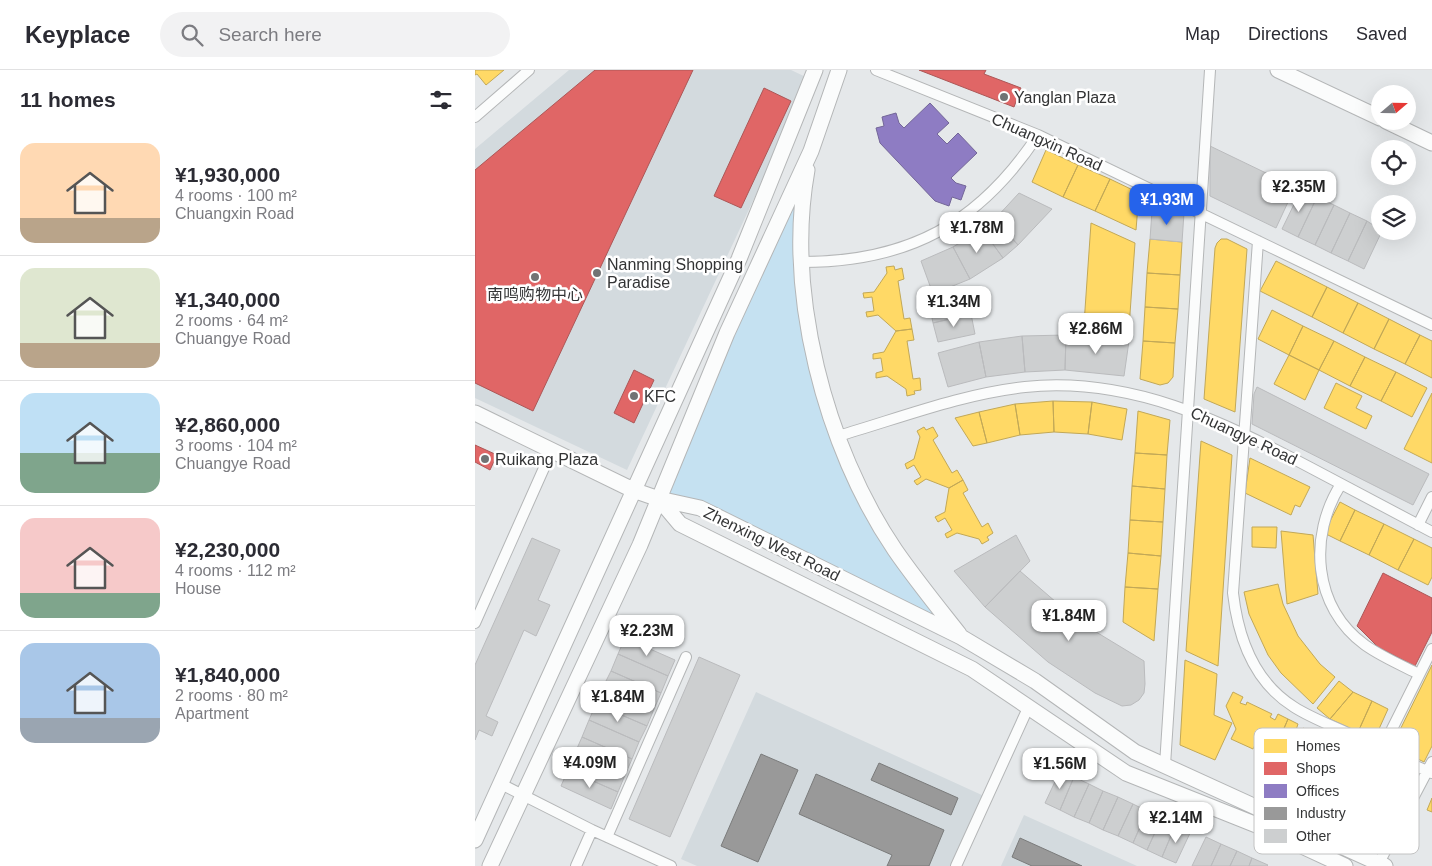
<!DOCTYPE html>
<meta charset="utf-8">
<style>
:root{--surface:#fff;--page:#f2f2f3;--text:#2b2b33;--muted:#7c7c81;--line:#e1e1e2;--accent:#2563eb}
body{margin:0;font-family:Helvetica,"Noto Sans SC",sans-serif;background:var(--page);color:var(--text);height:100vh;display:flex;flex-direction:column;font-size:19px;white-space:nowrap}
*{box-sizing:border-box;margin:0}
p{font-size:16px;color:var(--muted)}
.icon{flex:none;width:28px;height:28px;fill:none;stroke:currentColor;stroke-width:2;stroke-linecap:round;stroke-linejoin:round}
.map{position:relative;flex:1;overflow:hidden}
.sheet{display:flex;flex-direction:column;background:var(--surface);width:475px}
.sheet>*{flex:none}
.needle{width:32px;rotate:70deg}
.buttons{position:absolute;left:896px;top:15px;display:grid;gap:10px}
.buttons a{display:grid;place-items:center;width:45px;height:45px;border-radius:50%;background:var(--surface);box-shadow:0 5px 20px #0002;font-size:25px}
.price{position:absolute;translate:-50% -42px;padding:0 11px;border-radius:10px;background:#fff;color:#222;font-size:16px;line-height:32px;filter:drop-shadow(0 1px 2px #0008)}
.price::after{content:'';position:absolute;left:50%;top:30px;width:15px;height:11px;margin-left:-8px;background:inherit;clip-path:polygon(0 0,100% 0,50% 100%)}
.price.active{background:var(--accent);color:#fff}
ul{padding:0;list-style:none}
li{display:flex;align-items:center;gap:15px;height:125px;padding:0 20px}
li+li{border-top:1px solid var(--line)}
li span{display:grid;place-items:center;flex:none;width:140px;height:100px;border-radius:15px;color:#555}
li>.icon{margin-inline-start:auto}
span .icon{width:60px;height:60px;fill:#fffc;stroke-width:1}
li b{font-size:21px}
h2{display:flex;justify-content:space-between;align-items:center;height:60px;padding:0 20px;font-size:21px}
header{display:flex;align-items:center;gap:30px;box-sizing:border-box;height:70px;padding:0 25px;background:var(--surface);border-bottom:1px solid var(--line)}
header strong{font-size:24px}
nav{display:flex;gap:28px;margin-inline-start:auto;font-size:18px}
.search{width:350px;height:45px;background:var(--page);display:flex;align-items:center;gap:12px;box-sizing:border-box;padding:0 18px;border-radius:28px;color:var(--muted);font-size:19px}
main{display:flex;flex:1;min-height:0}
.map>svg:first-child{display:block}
.built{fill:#d3dade}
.green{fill:#c5e1f1}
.homes{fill:#ffd966;stroke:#c2a857}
.shops{fill:#e06666;stroke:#ac5757}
.offices{fill:#8e7cc3;stroke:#736698}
.industry{fill:#999;stroke:#7a7b7b}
.building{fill:#cdcfd0;stroke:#babbbd}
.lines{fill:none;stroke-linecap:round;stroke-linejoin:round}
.street-casing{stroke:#b4b6b7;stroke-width:12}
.secondary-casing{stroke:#b4b6b7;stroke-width:17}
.street{stroke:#fbfcfc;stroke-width:10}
.secondary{stroke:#fbfcfc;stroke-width:15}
.poi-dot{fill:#717374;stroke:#fff;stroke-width:2}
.labels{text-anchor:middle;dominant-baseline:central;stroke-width:5;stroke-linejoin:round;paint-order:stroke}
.poi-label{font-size:16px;fill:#333435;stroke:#fff;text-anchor:start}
.street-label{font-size:16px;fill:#333435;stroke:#fff}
.key{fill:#fff;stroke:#c2c2c2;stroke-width:1}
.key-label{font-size:14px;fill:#333435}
</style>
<header>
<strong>Keyplace</strong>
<div class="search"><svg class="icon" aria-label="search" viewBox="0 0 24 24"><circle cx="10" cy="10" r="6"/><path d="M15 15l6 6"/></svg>Search here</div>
<nav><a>Map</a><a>Directions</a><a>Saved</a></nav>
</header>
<main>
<section class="sheet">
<h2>11 homes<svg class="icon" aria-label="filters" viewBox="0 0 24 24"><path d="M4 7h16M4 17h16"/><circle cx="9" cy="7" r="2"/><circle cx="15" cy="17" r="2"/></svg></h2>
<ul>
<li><span style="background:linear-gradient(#ffd9b3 75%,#b9a48a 0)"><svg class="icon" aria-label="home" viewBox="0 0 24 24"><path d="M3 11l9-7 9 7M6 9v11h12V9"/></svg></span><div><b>¥1,930,000</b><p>4 rooms · 100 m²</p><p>Chuangxin Road</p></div></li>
<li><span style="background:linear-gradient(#dfe7d0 75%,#b9a48a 0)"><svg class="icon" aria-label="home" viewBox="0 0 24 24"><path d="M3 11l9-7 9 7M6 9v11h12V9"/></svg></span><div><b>¥1,340,000</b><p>2 rooms · 64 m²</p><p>Chuangye Road</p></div></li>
<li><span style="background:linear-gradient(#bfe0f5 60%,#7fa58c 0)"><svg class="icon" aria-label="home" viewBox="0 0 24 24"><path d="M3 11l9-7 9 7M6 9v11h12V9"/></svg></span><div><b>¥2,860,000</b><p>3 rooms · 104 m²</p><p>Chuangye Road</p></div></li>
<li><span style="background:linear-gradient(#f6c9c9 75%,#7fa58c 0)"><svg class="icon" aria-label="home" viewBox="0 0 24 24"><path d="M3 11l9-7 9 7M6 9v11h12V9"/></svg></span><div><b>¥2,230,000</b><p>4 rooms · 112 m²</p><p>House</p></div></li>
<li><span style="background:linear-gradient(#a9c7e8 75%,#9aa5b1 0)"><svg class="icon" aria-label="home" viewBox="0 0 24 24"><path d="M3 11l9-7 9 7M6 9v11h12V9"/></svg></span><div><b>¥1,840,000</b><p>2 rooms · 80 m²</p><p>Apartment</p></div></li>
</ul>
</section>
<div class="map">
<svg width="957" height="796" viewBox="0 0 957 796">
<rect width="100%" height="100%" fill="#e5e8ea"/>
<path class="built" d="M94 0H316L335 9 152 400 0 328V79Z
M281 622 509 726 477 796H222L206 789Z
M549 745 662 796H526Z"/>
<path class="green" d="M336 81 327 139 341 293 388 424 486 567 185 426Z"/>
<path class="homes" d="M0 0H29L11 15 2 4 0 5Z
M571 80 603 95 588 127 557 112Z
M603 95 635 109 620 141 588 127Z
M635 109 664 123 661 160 620 141Z
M616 153 660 173 654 258 609 254Z
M675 169 707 172 705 205 672 203Z
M746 169H752L772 179 760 342 729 329 740 178 742 173Z
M801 191 852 217 837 247 785 221Z
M419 196 420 200 427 198 429 209 423 211 429 249 435 248 437 259 421 261 403 245 392 247 391 242 399 241 397 227 389 228 388 223 399 222 412 203 411 197Z
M672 203 705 205 703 239 670 237Z
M852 217 883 233 868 263 837 247Z
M883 233 914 249 899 279 868 263Z
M670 237 703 239 700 273 668 271Z
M797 240 828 256 814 285 783 269Z
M914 249 945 265 930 294 899 279Z
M828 256 859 271 844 300 814 285Z
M437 259 439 270 432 271 438 309 445 308 446 320 439 321 440 324 432 326 431 319 412 306 401 308V303L408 301 406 288 398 289V284L409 282 421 261Z
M945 265 957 271V308L930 294Z
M668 271 700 273 698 307 693 313 685 315 665 309Z
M859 271 890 287 875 316 844 300Z
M814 285 844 300 830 330 799 314Z
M890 287 921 302 906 331 875 316Z
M921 302 952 318 937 347 906 331Z
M861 313 887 326 881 338 897 346 891 359 849 338Z
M957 323V393L929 379Z
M578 331 579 362 545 365 540 334Z
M578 331 617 332 613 364 579 362Z
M617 332 652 339 647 370 613 364Z
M540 334 545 365 512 373 504 342Z
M663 341 695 350 692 385 660 383Z
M504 342 512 373 498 376 480 348Z
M449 357 451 360 458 357 463 366 458 370 477 403 482 400 488 410 474 418 451 409 442 415 439 411 446 407 439 395 432 399 430 394 439 389 445 367 442 361Z
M726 371 757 385 743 596 711 581Z
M660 383 692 385 690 419 657 416Z
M775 388 835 417 825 437 820 435 816 445 770 423Z
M488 410 493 420 488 423 507 457 513 453 518 463 512 467 514 470 507 474 504 469 482 463 472 468 470 464 477 460 470 448 463 452 460 447 470 442 474 418Z
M657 416 690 419 688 452 655 450Z
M865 432 880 440 865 471 849 463Z
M880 440 909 454 894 485 865 471Z
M655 450 688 452 686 486 653 483Z
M909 454 939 469 923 500 894 485Z
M777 457H802L801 478 777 477Z
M806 461 838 465 843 524 812 534Z
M939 469 957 478V507L953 515 923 500Z
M653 483 686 486 683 519 650 517Z
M803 514 808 534 823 566 845 594 860 607 838 634 806 603 793 585 774 544 769 522Z
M650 517 683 519 679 571 648 552Z
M710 590 742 604 739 645 757 653 740 690 705 675Z
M957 595V676L949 692 917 676Z
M864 611 878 622 855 649 842 638Z
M758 622 768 627 765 633 771 635 772 632 797 644 795 647 800 650 803 644 813 649 807 663 783 669 778 679 756 669 761 659 751 636Z
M878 622 897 631 883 662 855 649Z
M897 631 913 639 899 670 883 662Z
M813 649 823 654 821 660 826 662 828 658 852 670 850 674 856 677 858 671 868 676 862 690 838 696 833 706 812 696 816 686 807 663Z
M957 728V742L952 740Z"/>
<path class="shops" d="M120 0H218L58 341 0 313V100Z
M444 0H511L509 4 546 18 539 37Z
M289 18 316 31 266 138 239 126Z
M159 300 179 310 159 353 139 343Z
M0 375 22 385 15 400 0 392Z
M908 503 957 528V562L940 596 903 577 882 556Z"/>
<path class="offices" d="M455 33 474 53 462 64 472 74 483 63 502 83 476 108 481 113 491 116 486 130 477 127 474 136 460 131 405 73 401 58 409 56 407 47 421 43 424 53 429 58Z"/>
<path class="industry" d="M286 684 323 700 283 792 246 776Z
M404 693 483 728 476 745 396 710Z
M341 704 469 760 454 796H412L417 785 324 744Z
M545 768 607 796H557L537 787Z"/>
<path class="building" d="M735 76 820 117 801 158 735 126Z
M826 120 842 127 823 167 807 159Z
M544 123 577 139 543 175 520 149Z
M842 127 859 135 840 175 823 167Z
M859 135 875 143 856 183 840 175Z
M677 141 709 143 707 172 675 169Z
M875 143 892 151 873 191 856 183Z
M520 149 543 175 528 188 507 159Z
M892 151 907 161 889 199 873 191Z
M507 159 528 188 495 209 478 177Z
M478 177 495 209 458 224 446 191Z
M491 225 496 244 458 253 454 233Z
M496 244 500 264 463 272 458 253Z
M591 265 590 300 550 302 547 266Z
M591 265 654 271 649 306 590 300Z
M547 266 550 302 511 307 504 272Z
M504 272 511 307 473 317 463 283Z
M782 317 954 404 938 435 777 354 779 324Z
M541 465 555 491 510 537 479 501Z
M57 468 85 480 63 530 75 535 61 566 49 560 11 646 23 652 17 666 4 660 0 670V595Z
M545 501 603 551 669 591 670 614 669 623 664 630 656 635 647 636 620 623 573 592 510 537Z
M150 568 200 590 193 606 143 584Z
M143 584 193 606 186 623 136 601Z
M224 587 265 605 195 767 154 749Z
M136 601 186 623 179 639 128 617Z
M128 617 179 639 172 656 121 634Z
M121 634 172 656 164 672 114 650Z
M114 650 164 672 157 689 107 667Z
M107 667 157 689 150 705 100 683Z
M100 683 150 705 143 722 93 700Z
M93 700 143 722 136 739 86 716Z
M585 701 599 707 585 740 570 733Z
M599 707 614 714 599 747 585 740Z
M614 714 628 721 614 753 599 747Z
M628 721 643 727 628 760 614 753Z
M643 727 658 734 643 766 628 760Z
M658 734 672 741 658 773 643 766Z
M672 741 687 747 672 780 658 773Z
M687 747 701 754 687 787 672 780Z
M701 754 716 761 701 793 687 787Z
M731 767 746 774 736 796H717Z
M746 774 762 781 755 796H736Z
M762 781 777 788 774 796H755Z
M777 788 793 795 792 796H774Z"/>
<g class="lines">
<defs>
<path id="street" d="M401 0 563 65 957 255
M0 47 54 0
M783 171 758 523C763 567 779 612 819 637 836 648 858 656 877 665 904 678 930 692 957 703
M327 192C433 192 504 154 563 65
M363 366C425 348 486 324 550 317 654 306 747 351 836 398 877 420 917 441 957 462
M866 414C833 466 838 537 890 575 907 587 926 595 944 604
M943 455 957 427
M0 553 77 380
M907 679 957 579
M690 695 735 0
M26 714 117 760 196 796
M132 767 211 587
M904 793 957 692
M101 796 117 760
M481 796 553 638"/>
<path id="secondary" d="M803 0 905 48
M911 51 957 73
M332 100C310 222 350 377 420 480 440 509 462 536 484 564
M0 343 158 420 184 429 225 438 486 567 560 611 660 682 910 796
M184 429 205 454 497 599 651 703 784 756 870 796
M0 770 264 189 340 0
M15 796 165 475 252 263 336 81 364 0"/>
</defs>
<use href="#street" class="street-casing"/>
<use href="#secondary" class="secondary-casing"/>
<use href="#street" class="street"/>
<use href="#secondary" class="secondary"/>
</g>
<g class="poi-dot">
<circle cx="529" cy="27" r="5"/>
<circle cx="122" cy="203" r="5"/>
<circle cx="60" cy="207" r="5"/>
<circle cx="159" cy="326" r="5"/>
<circle cx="10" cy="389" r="5"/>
</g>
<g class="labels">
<g class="poi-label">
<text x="539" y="27">Yanglan Plaza</text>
<text x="132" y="194">Nanming Shopping<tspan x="132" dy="18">Paradise</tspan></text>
<text x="60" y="224" text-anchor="middle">南鸣购物中心</text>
<text x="169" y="326">KFC</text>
<text x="20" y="389">Ruikang Plaza</text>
</g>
<g class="street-label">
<text transform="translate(572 72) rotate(24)">Chuangxin Road</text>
<text transform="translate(769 366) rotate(25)">Chuangye Road</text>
<text transform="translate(297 474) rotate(26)">Zhenxing West Road</text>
</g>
</g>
<rect x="779" y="658" width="165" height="126" rx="8" class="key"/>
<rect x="789" y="669" width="23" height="14" fill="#ffd966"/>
<rect x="789" y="692" width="23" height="13" fill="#e06666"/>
<rect x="789" y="714" width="23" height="14" fill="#8e7cc3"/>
<rect x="789" y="737" width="23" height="13" fill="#999"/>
<rect x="789" y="759" width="23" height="14" fill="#cdcfd0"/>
<g class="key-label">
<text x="821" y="681">Homes</text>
<text x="821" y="703">Shops</text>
<text x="821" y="726">Offices</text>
<text x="821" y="748">Industry</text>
<text x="821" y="771">Other</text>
</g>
</svg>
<div class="buttons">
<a><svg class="needle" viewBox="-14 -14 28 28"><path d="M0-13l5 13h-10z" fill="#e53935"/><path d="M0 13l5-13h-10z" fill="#7c7c81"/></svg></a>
<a><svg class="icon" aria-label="locate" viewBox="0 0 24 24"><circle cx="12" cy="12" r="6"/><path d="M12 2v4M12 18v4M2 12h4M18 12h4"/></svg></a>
<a><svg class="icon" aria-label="layers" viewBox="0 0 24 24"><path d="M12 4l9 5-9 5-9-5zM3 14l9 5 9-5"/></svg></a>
</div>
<b class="price" style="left:824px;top:143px">¥2.35M</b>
<b class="price active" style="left:692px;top:156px">¥1.93M</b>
<b class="price" style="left:502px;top:184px">¥1.78M</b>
<b class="price" style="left:479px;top:258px">¥1.34M</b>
<b class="price" style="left:621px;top:285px">¥2.86M</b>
<b class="price" style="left:594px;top:572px">¥1.84M</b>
<b class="price" style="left:172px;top:587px">¥2.23M</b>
<b class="price" style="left:143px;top:653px">¥1.84M</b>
<b class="price" style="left:115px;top:719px">¥4.09M</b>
<b class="price" style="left:585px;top:720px">¥1.56M</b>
<b class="price" style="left:701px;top:774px">¥2.14M</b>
</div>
</main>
